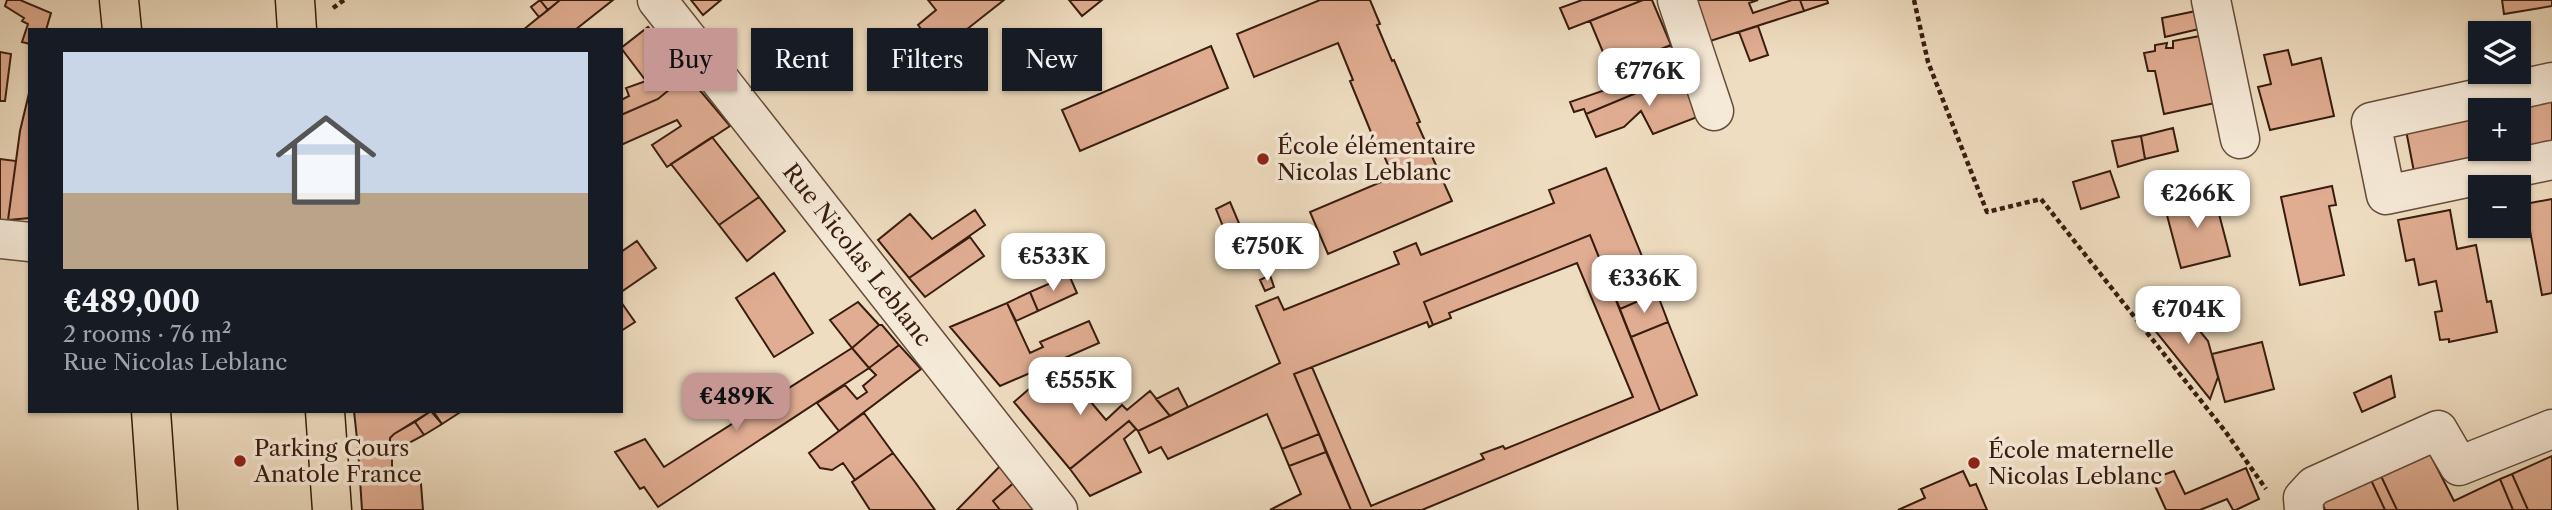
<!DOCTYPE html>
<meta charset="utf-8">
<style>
:root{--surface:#171b24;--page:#20242c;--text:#f1f3f6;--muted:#9ea1a6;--accent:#c59692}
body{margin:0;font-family:"Libre Caslon Text",serif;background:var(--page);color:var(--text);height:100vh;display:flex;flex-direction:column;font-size:26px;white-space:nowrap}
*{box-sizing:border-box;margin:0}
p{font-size:23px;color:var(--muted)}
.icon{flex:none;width:38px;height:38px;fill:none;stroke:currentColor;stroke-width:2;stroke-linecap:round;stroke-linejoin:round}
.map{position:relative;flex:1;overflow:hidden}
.panel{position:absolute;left:28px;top:28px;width:595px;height:385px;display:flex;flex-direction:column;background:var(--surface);border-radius:0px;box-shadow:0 2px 5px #0004}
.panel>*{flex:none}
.guide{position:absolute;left:644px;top:28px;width:665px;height:63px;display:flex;gap:14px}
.fabs{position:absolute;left:2468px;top:21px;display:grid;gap:14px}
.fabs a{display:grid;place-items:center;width:63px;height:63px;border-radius:0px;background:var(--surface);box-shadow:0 2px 5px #0004;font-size:35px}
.price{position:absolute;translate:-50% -60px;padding:0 16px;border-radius:14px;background:#fff;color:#222;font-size:23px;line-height:46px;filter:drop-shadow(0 2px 4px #0008)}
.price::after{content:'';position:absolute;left:50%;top:42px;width:21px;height:16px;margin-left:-10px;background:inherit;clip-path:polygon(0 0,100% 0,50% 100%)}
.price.selected{background:var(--accent);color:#111}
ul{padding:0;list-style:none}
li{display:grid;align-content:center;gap:14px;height:371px;padding:0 35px}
li span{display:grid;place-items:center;height:217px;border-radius:0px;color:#555}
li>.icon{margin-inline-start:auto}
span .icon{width:126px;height:126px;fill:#fffc;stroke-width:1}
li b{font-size:30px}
.chip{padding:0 24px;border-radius:0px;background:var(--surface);box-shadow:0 2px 5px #0004;font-size:24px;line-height:63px}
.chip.selected{background:var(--accent);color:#111}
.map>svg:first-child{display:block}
.building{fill:#e1ad92;stroke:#381c0e;stroke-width:2;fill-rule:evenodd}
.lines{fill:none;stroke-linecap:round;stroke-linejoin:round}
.minor-casing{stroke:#664c3b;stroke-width:41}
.major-casing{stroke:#381c0e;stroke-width:41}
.path{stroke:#381c0e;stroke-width:4.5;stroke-dasharray:5 3.5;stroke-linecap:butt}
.minor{stroke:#f5e9d7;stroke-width:38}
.major{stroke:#efddc1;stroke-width:38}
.poi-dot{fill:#8f2418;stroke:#f5e9d7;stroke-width:2.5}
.labels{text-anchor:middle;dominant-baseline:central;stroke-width:7;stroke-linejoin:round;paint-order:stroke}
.poi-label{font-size:23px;fill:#381c0e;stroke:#f5e9d7;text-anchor:start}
.street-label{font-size:23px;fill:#381c0e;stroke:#f5e9d7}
</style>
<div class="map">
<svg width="2552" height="510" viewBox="0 0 2552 510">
<rect width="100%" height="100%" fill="#efddc1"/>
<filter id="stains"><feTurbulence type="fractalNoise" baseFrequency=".00286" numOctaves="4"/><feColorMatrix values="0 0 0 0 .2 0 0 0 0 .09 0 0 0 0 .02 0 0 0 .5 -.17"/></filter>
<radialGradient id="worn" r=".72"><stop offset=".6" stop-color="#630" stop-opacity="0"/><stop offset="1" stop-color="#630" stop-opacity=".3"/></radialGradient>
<path class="building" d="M7 0H20L51 13 46 30H30V44L22 42 28 24 22 21 24 18 5 6Z
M540 0H560L548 10Z
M540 0 548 10 539 17 531 7Z
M560 0H613L575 30H523Z
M691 0H721L703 15Z
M928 0H1004L957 37 960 40 946 51 930 30 925 34 918 25 936 10Z
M1069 0H1102L1082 16Z
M1320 0H1370L1380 24 1377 25 1392 61 1394 60 1420 122 1417 123 1452 201 1328 254 1310 212 1393 177 1378 141 1375 142 1350 81 1353 80 1338 43 1254 77 1237 34Z
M1582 0H1643L1569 29 1560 8Z
M1643 0H1652L1671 45 1610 69 1590 21Z
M1693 0H1758L1749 3 1753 13 1792 0H1800L1804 11 1707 42Z
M1800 0H1827L1828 3 1804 11Z
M2502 0H2552V6L2504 14Z
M2196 11 2199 29 2165 37 2162 18Z
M1758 26 1768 55 1750 61 1739 32Z
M648 27 687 75 658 99 621 115V100L629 96 626 88 646 81 621 48Z
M2200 36 2215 103 2164 114 2155 71H2148L2144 53 2155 51V45L2167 43 2166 48H2173V41Z
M1671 45 1675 53 1614 79 1610 69Z
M1211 46 1228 88 1080 151 1062 110Z
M2288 50 2292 65 2321 58 2334 116 2270 130 2258 87 2271 84 2264 55Z
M0 52 11 54 5 101H0Z
M1675 53 1684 73 1586 114 1584 109 1574 112 1570 102 1617 86 1614 79Z
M1684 73 1700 116 1653 134 1641 111 1624 127 1596 137 1586 114Z
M687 75 730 126 667 167 652 145 681 126 677 120 621 145V115L658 99Z
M30 89V218L8 220 20 131Z
M2552 93V148L2415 177 2405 125ZM2480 110H2518V149H2480Z
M2173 128 2178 151 2145 159 2141 136Z
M2141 136 2145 159 2118 167 2112 141Z
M712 137 759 197 719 225 671 164Z
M0 159 16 161 8 220H0Z
M1606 168 1657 293 1620 309 1590 235 1424 302 1433 325 1429 327 1427 322 1294 374 1319 434 1282 449 1267 414 1168 459 1161 447 1149 453 1138 431 1280 363 1256 306 1278 297 1284 310 1399 264 1394 252 1416 243 1421 255 1554 203 1549 190Z
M2110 171 2119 197 2081 209 2073 182Z
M2332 186 2336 205 2329 206 2344 275 2300 285 2281 197Z
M2213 191 2230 256 2181 268 2164 204Z
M759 197 785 231 747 261 719 225Z
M2552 199V293L2542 295 2525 204Z
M1230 202 1249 247 1234 254 1216 209Z
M975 210 985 225 909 278 878 240 910 214 932 239Z
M2450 210 2457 249 2476 245 2487 302 2491 301 2497 332 2449 342V339L2440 340 2435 312 2442 311 2436 281 2419 285 2414 259 2406 261 2398 220Z
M1590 235 1660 411 1422 510H1351L1294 374 1312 367 1371 506 1484 459 1481 454 1503 446 1505 449 1633 397 1577 263 1449 313 1451 318 1433 325 1424 302Z
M970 237 984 256 925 297 909 278Z
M637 241 656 268 621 292V252Z
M774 273 813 333 774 357 736 298Z
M1069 275 1077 293 1038 311 1030 292Z
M1270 275 1274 287 1265 291 1260 280Z
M1030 292 1038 311 1016 321 1007 303Z
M1657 293 1668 322 1631 337 1620 309Z
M621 302 635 322 621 331Z
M858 302 879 325 852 348 830 320Z
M2176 302 2208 341 2218 377 2210 399 2149 323Z
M1007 303 1030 353 1043 347 1040 342 1089 321 1099 343 1000 386 950 327Z
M1668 322 1697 395 1660 411 1631 337Z
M879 325H882L899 345 869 368 852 348Z
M2262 342 2274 389 2225 402 2212 354Z
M899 345 921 369 839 431 817 403 845 385 857 399 867 392 863 386 876 375 869 368Z
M852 348 869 368 658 507 644 487 640 489 615 452 645 439 664 467Z
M1064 370 1106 420 1122 405 1127 410 1150 391 1170 416 1138 431 1129 421 1070 469 1014 402 1043 377Z
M2391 376 2395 397 2362 412 2354 393Z
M1178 388 1188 407 1170 416 1156 399Z
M354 411H431L394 434 390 438V445L358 448Z
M431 411 442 424 424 435 415 422Z
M433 411H462L442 424Z
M864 413 893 453 855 480 843 463 832 470 820 468 809 453Z
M1129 421 1136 429 1124 439 1141 472 1090 496 1070 469Z
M415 422 424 435 392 452V473L420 471 423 510H362L358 448 390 445V438L394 434Z
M1319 434 1326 452 1289 466 1282 449Z
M1326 452 1351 510H1270L1301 494 1289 466Z
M893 453 915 482 935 510H870L852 482Z
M2430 454 2454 501 2500 479 2513 510H2397L2381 476Z
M2552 456V510H2528L2512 474Z
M1003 463 1017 480 993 501 1000 510H957Z
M2246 468 2259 499 2236 510H2233L2227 499 2200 510H2166L2152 479 2174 471 2185 494Z
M1963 471 1970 486 1976 484 1987 510H1898L1925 498 1921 489Z
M2512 474 2528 510H2513L2500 479Z
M2381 476 2397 510H2385L2371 480Z
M1017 480 1040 510H1000L993 501Z
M2371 480 2385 510H2325L2322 502Z"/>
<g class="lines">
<defs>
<g id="minor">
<path id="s1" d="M657 0 1058 510"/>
<path d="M1677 0 1714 111"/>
<path d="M2211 0 2240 139"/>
<path d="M2552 82 2371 122 2386 195 2552 160"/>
<path d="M0 239 30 242"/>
<path d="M2304 510 2303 498 2314 486 2438 430 2459 466 2552 429"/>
</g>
<path id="major" d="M119 0 122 30
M295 0 297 30
M151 411 158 510
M325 411 332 510"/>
</defs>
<use href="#minor" class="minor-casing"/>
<use href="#major" class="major-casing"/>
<path class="path" d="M1914 0 1928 62 1987 212 2041 199 2225 431 2266 489
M333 8 344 0"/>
<use href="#minor" class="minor"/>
<use href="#major" class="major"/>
</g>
<g class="poi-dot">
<circle cx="1263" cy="159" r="7"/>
<circle cx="240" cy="461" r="7"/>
<circle cx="1974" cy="463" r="7"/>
</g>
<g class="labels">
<g class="poi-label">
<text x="1277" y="146">École élémentaire<tspan x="1277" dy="26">Nicolas Leblanc</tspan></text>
<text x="254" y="448">Parking Cours<tspan x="254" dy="26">Anatole France</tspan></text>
<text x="1988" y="450">École maternelle<tspan x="1988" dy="26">Nicolas Leblanc</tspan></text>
</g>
<g class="street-label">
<text stroke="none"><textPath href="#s1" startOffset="324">Rue Nicolas Leblanc</textPath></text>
</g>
</g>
<rect width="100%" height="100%" filter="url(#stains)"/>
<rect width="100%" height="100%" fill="url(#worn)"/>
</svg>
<div class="fabs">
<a><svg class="icon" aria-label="layers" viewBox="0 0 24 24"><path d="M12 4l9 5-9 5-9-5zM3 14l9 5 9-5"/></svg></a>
<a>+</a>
<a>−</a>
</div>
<b class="price" style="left:1649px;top:108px">€776K</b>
<b class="price" style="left:2197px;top:230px">€266K</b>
<b class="price" style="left:1267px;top:283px">€750K</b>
<b class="price" style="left:1053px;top:293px">€533K</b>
<b class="price" style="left:1644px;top:315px">€336K</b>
<b class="price" style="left:2188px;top:346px">€704K</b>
<b class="price" style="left:1080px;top:417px">€555K</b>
<b class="price selected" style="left:736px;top:433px">€489K</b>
<div class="guide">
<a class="chip selected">Buy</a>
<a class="chip">Rent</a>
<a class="chip">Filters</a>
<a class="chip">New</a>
</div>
<section class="panel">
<ul>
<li><span style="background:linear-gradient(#c9d6e8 65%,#b9a48a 0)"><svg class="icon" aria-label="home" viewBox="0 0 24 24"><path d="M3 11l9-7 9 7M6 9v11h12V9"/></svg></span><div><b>€489,000</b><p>2 rooms · 76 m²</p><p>Rue Nicolas Leblanc</p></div></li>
</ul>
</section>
</div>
